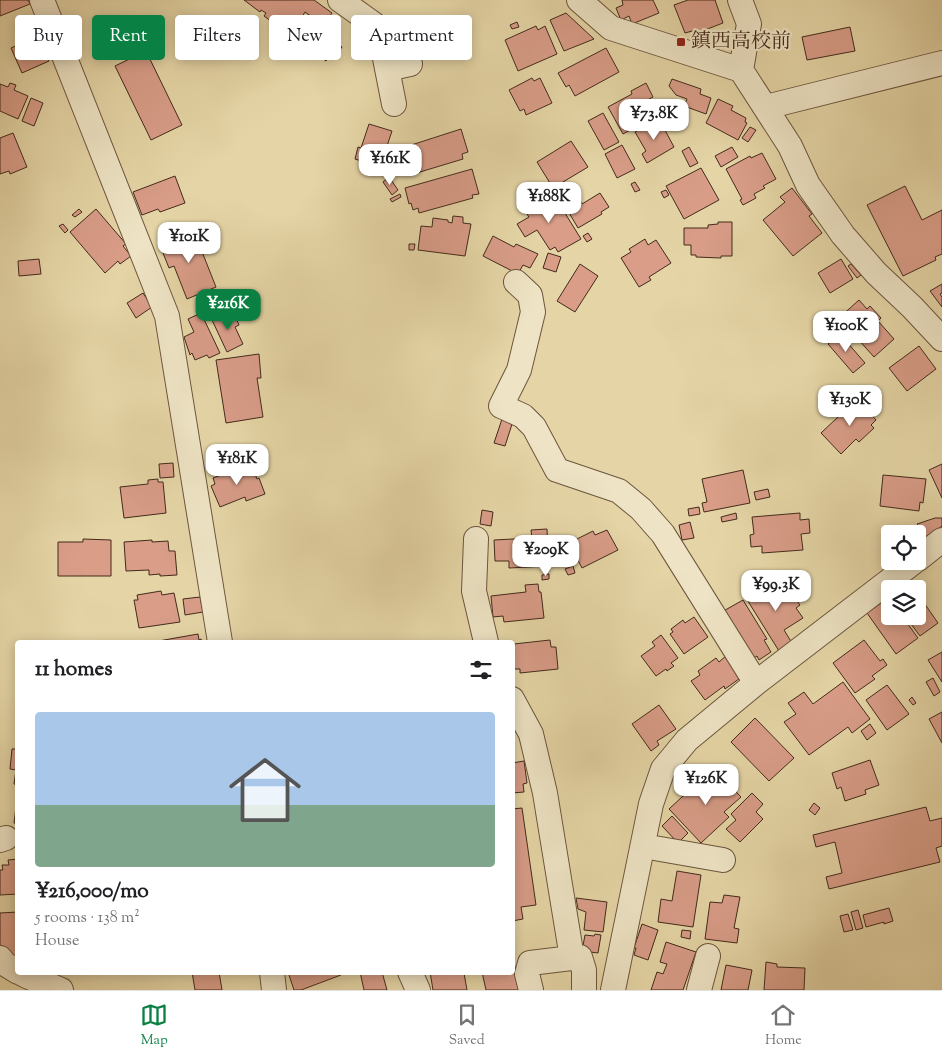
<!DOCTYPE html>
<meta charset="utf-8">
<style>
:root{--surface:#fff;--page:#f6f6f6;--text:#202124;--muted:#757577;--line:#e0e0e0;--accent:#0b8043}
body{margin:0;font-family:"Sorts Mill Goudy","Noto Serif JP",serif;background:var(--page);color:var(--text);height:100vh;display:flex;flex-direction:column;font-size:19px;white-space:nowrap}
*{box-sizing:border-box;margin:0}
p{font-size:16px;color:var(--muted)}
.icon{flex:none;width:28px;height:28px;fill:none;stroke:currentColor;stroke-width:2;stroke-linecap:round;stroke-linejoin:round}
.map{position:relative;flex:1;overflow:hidden}
.panel{position:absolute;left:15px;top:640px;width:500px;height:335px;display:flex;flex-direction:column;background:var(--surface);border-radius:5px;box-shadow:0 2px 12px #0003}
.panel>*{flex:none}
.banner{position:absolute;left:15px;top:15px;width:500px;height:45px;display:flex;gap:10px}
.fabs{position:absolute;left:881px;top:525px;display:grid;gap:10px}
.fabs a{display:grid;place-items:center;width:45px;height:45px;border-radius:5px;background:var(--surface);box-shadow:0 2px 12px #0003;font-size:25px}
.price{position:absolute;translate:-50% -42px;padding:0 11px;border-radius:10px;background:#fff;color:#222;font-size:16px;line-height:32px;filter:drop-shadow(0 1px 2px #0008)}
.price::after{content:'';position:absolute;left:50%;top:30px;width:15px;height:11px;margin-left:-8px;background:inherit;clip-path:polygon(0 0,100% 0,50% 100%)}
.price.on{background:var(--accent);color:#fff}
ul{padding:0;list-style:none}
li{display:grid;align-content:center;gap:10px;height:265px;padding:0 20px}
li span{display:grid;place-items:center;height:155px;border-radius:5px;color:#555}
li>.icon{margin-inline-start:auto}
span .icon{width:90px;height:90px;fill:#fffc;stroke-width:1}
li b{font-size:21px}
h2{display:flex;justify-content:space-between;align-items:center;height:60px;padding:0 20px;font-size:21px}
.pill{padding:0 18px;border-radius:5px;background:var(--surface);box-shadow:0 2px 12px #0003;font-size:18px;line-height:45px}
.pill.on{background:var(--accent);color:#fff}
.tab-bar{display:flex;justify-content:space-around;align-items:center;height:70px;border-top:1px solid var(--line);background:var(--surface);font-size:14px;color:var(--muted)}
.tab-bar a{display:grid;justify-items:center;gap:2px}
.tab-bar .on{color:var(--accent)}
.map>svg:first-child{display:block}
.building{fill:#d99d88;stroke:#432a1b}
.lines{fill:none;stroke-linecap:round;stroke-linejoin:round}
.minor-casing{stroke:#6c553e;stroke-width:26}
.minor{stroke:#eee4c5;stroke-width:24}
.poi-dot{fill:#8f2418;stroke:#eee4c5;stroke-width:2}
.labels{text-anchor:middle;dominant-baseline:central;stroke-width:4.5;stroke-linejoin:round;paint-order:stroke}
.poi-label{font-size:20px;fill:#432a1b;stroke:#eee4c5;text-anchor:start}
</style>
<div class="map">
<svg width="942" height="990" viewBox="0 0 942 990">
<rect width="100%" height="100%" fill="#e5d5a6"/>
<filter id="stains"><feTurbulence type="fractalNoise" baseFrequency=".004" numOctaves="4"/><feColorMatrix values="0 0 0 0 .2 0 0 0 0 .09 0 0 0 0 .02 0 0 0 .5 -.17"/></filter>
<radialGradient id="worn" r=".72"><stop offset=".6" stop-color="#630" stop-opacity="0"/><stop offset="1" stop-color="#630" stop-opacity=".3"/></radialGradient>
<path class="building" d="M0 0H28L30 4 0 16Z
M244 0H314L332 13 323 25 305 12 302 17 342 47 333 60 329 57 326 61 264 16 266 13 261 10 260 12Z
M622 0H653L659 13 632 24 629 16 621 20 616 8 623 5Z
M688 0H715L723 23 697 33 696 30 685 33 674 5Z
M566 13 594 39 564 51 550 20Z
M517 22 519 27 512 29 510 25Z
M536 26 538 30 545 26 557 54 518 71 505 40Z
M850 27 855 51 807 60 802 37Z
M38 36 49 61 22 73 11 48Z
M606 48 619 72 575 96 569 85 566 87 558 73Z
M146 51 182 125 151 140 115 66Z
M532 78 534 81 540 78 552 103 526 115 524 109 520 111 509 90Z
M672 79 701 89 700 94 711 98 706 114 684 106 687 99 676 95 669 86Z
M10 83 16 85 14 90 28 96 18 119 0 111V84L8 87Z
M646 83 653 97 649 99 658 115 623 134 608 107 632 94 631 91Z
M31 98 43 103 34 126 22 121Z
M718 99 733 106 731 110 746 118 745 122 747 123 738 140 706 123Z
M603 113 619 142 604 150 588 121Z
M659 119 674 147 647 163 642 154 646 151 635 132Z
M369 124 392 131 380 167 355 159 358 147 361 148Z
M750 127 756 130 748 142 742 138Z
M461 129 468 152 462 154 463 159 410 175 402 148Z
M13 133 27 167 10 174 9 171 0 174V138Z
M571 141 588 167 553 188 537 162Z
M622 145 635 169 617 178 605 154Z
M689 147 698 163 690 167 682 151Z
M732 147 738 157 721 167 715 156Z
M762 153 776 179 763 186 765 188 754 194 756 198 743 205 740 200 742 199 726 169 750 156 751 158Z
M701 168 719 200 684 219 666 186Z
M472 169 479 194 472 195 473 198 419 213 418 208 413 210 411 203 409 204 405 188Z
M175 176 185 203 160 212 158 209 142 215 133 192Z
M389 177 398 190 392 195 383 182Z
M635 182 640 190 635 192 631 184Z
M905 186 922 220 942 210V254L935 257 936 260 903 276 867 205Z
M792 188 812 214 809 216 822 233 793 256 763 220 785 202 780 197Z
M666 190 669 195 664 198 661 192Z
M600 193 609 207 601 212 602 214 578 228 565 206 579 198 582 204Z
M400 194 401 197 392 202 390 199Z
M536 195 545 210 549 208 545 203 555 197 581 239 558 252 555 247 550 250 537 230 525 237 517 224 529 217 521 205Z
M79 209 82 212 75 217 72 215Z
M96 209 126 244 123 246 131 256 120 264 118 261 105 273 70 232Z
M453 216 463 217V223L471 224 465 256 418 250 421 226 432 227 433 218 448 220V222L452 223Z
M718 222H732V256H721V258L696 257V255H691V245H684V228H708V225L718 224Z
M63 224 68 230 65 233 59 226Z
M193 229 216 287 187 299 174 266 169 268 163 253 168 251 164 241Z
M588 233 592 239 587 242 583 236Z
M493 236 514 247 516 244 538 254 530 268 523 265 518 274 483 256Z
M645 239 648 245 656 240 671 263 649 277 651 280 639 287 621 258 631 252 629 249Z
M409 244H415L414 250H409Z
M548 253 561 257 556 272 543 268Z
M39 259 41 274 19 276 18 261Z
M841 259 853 279 830 293 818 273Z
M580 264 598 276 575 312 557 301Z
M851 264 861 275 857 278 848 266Z
M942 284V293L940 294 942 297V307L930 291Z
M143 293 152 307 136 318 127 303Z
M859 300 867 309 870 306 881 318 878 321 894 339 874 357 839 318Z
M233 311 239 325 235 327 243 344 227 352 212 320Z
M201 313 220 353 209 358 207 355 195 360 192 353 190 355 184 337 194 332 188 319Z
M840 334 865 363 853 373 828 344Z
M919 346 936 369 907 391 889 368Z
M259 354 261 378H257L263 417 226 423 216 360Z
M857 399 876 420 871 425 874 428 859 442 856 439 841 454 821 433Z
M501 414 514 418 505 446 494 443 502 419 499 418Z
M173 463 174 477 160 478 159 464Z
M942 464V498L929 470Z
M247 465 250 470 253 469 257 479 259 478 265 494 246 501 245 497 220 507 211 486 215 484 213 478Z
M743 470 750 503 704 512 702 503 707 502 702 479Z
M883 475 926 479 923 503 920 502 919 511 880 506Z
M158 479V482H163L166 513 124 518 120 487 148 484V480Z
M768 489 770 497 756 500 754 492Z
M699 507 700 514 689 516 688 509Z
M482 510 493 512 491 526 480 524Z
M736 513 737 519 722 522 721 517Z
M800 513V520L809 519 810 533 801 534 803 550 762 553V546L751 547 750 535 754 534 752 517Z
M935 518H942V526L927 537 917 524Z
M690 522 694 538 682 540 679 525Z
M547 529 548 551H550L551 561H549V566L509 568V561H495L494 540 532 538 531 530Z
M607 530 618 550 582 568 570 545 574 543 573 541 593 531 595 535Z
M83 539 111 540V576H58V542H83Z
M152 540V542L168 541 169 551H175L177 575 160 576V574L149 575V570L126 571 124 542Z
M573 566 575 573 568 575 565 569Z
M549 574V579L542 580V575Z
M777 582 781 588 784 585 793 600 795 598 800 605 796 608 803 618 784 630 792 643 779 651 746 598 767 585 769 588Z
M538 584 539 592H541L544 618 504 622 503 616 493 617 491 596 526 592 525 585Z
M161 591 162 595 174 593 180 622 139 628 134 600H138L137 595Z
M200 597 203 612 185 615 183 599Z
M888 598 890 600V616H902L918 638 896 654 867 613Z
M743 600 767 639 764 640 771 652 759 660 757 656 751 660 720 613Z
M922 600 938 623 920 636 905 616H918V602V603Z
M694 617 708 637 684 654 670 634 673 632 671 629 683 620 685 623Z
M198 634 199 640 201 639 202 642H153Z
M661 635 678 658 671 663 674 666 667 671 666 669 656 676 641 656 655 646 652 642Z
M550 640 551 647H556L558 669 520 673V669H513L512 646H515L514 644Z
M864 640 880 661 883 659 887 665 872 676 875 679 855 693 833 663Z
M942 652V682L928 660Z
M727 655 743 676 725 689 724 686 705 700 691 681 700 675 698 671 716 658 719 662Z
M933 678 940 692 934 696 926 682Z
M843 682 870 719 852 733 848 727 809 755 784 722 796 714 788 703 804 692 813 704Z
M887 685 909 714 887 730 866 700Z
M912 697 916 703 913 705 909 700Z
M659 705 676 729 657 741 659 745 651 751 632 724Z
M942 712V743L929 719Z
M755 718 794 758 769 781 731 742Z
M870 724 876 733 867 740 861 731Z
M12 749H18V785L14 784 16 770 10 769Z
M870 760 879 785 865 790 866 794 845 801 841 787 837 789 832 773Z
M524 761 527 783 523 784 524 792 512 793V763Z
M710 771 714 775 717 772 741 797 724 812 729 817 701 843 669 809Z
M752 793 763 804 756 812 763 819 740 842 726 829 736 820 731 814Z
M17 799H18V824L14 823Z
M814 803 820 808 815 815 809 810Z
M926 807 930 821 942 818V846L936 848 940 862 829 889 826 877 842 873 835 842 816 847 813 835Z
M522 808 536 905 521 907 523 919 512 921V809Z
M672 816 688 833 678 843 662 826Z
M18 859V894L0 895V870H3L2 865H9L8 860Z
M677 871 701 875 693 927 658 922 661 899 672 901Z
M724 895 740 897 734 928 739 929 737 943 705 939 710 902 722 903Z
M576 898 607 902 603 932 584 930 586 912 578 909Z
M889 908 893 921 884 924V922L866 927 863 915Z
M858 910 863 928 856 930 851 912Z
M18 912V962L5 953 0 946V913Z
M848 914 853 930 844 932 840 916Z
M642 924 658 930 648 960 634 955 636 948H634Z
M682 930 691 931 690 939 681 937Z
M595 934 601 935 598 953 582 951 585 935 594 936Z
M666 942 696 952 683 990H651L657 972 663 974 667 964 660 962Z
M512 953 520 990H486L482 972H512Z
M766 962 777 964V967L805 968 804 990H764Z
M726 965 752 970 748 990H721Z
M192 972H219L222 990H195Z
M288 972H340L341 975 301 990H294Z
M360 972H382L387 990H364Z
M430 972 464 973 467 990H433Z"/>
<g class="lines">
<defs>
<path id="minor" d="M42 0 167 316 220 642
M340 0 379 28 394 104
M579 0 611 28 741 70 790 146 808 185 843 235 876 273 912 307 942 339
M740 0 749 24 741 70
M387 69 410 64
M766 107 942 63
M516 282 530 295 533 312 519 370 501 406 523 416 534 427 557 470 619 491 641 509 663 534 756 683
M476 539 474 591 486 642
M918 559 942 540
M512 699 531 734 545 793 572 958
M0 840 6 838
M643 846 723 860
M0 958 5 964 18 972
M19 972C32 980 47 983 61 990
M272 972 274 990
M410 972 418 990
M531 990 527 974 530 963 580 957 584 970V990
M613 990 651 804 663 769 687 740 756 683 915 561
M699 990 708 956"/>
</defs>
<use href="#minor" class="minor-casing"/>
<use href="#minor" class="minor"/>
</g>
<rect class="poi-dot" x="676" y="37" width="10" height="10" rx="2.5"/>
<g class="labels">
<g class="poi-label">
<text x="691" y="42">鎮西高校前</text>
</g>
</g>
<rect width="100%" height="100%" filter="url(#stains)"/>
<rect width="100%" height="100%" fill="url(#worn)"/>
</svg>
<div class="fabs">
<a><svg class="icon" aria-label="locate" viewBox="0 0 24 24"><circle cx="12" cy="12" r="6"/><path d="M12 2v4M12 18v4M2 12h4M18 12h4"/></svg></a>
<a><svg class="icon" aria-label="layers" viewBox="0 0 24 24"><path d="M12 4l9 5-9 5-9-5zM3 14l9 5 9-5"/></svg></a>
</div>
<b class="price" style="left:654px;top:141px">¥73.8K</b>
<b class="price" style="left:390px;top:186px">¥161K</b>
<b class="price" style="left:549px;top:224px">¥188K</b>
<b class="price" style="left:189px;top:264px">¥101K</b>
<b class="price on" style="left:228px;top:331px">¥216K</b>
<b class="price" style="left:846px;top:353px">¥100K</b>
<b class="price" style="left:850px;top:427px">¥130K</b>
<b class="price" style="left:237px;top:486px">¥181K</b>
<b class="price" style="left:546px;top:577px">¥209K</b>
<b class="price" style="left:776px;top:612px">¥99.3K</b>
<b class="price" style="left:706px;top:806px">¥126K</b>
<div class="banner">
<a class="pill">Buy</a>
<a class="pill on">Rent</a>
<a class="pill">Filters</a>
<a class="pill">New</a>
<a class="pill">Apartment</a>
</div>
<section class="panel">
<h2>11 homes<svg class="icon" aria-label="filters" viewBox="0 0 24 24"><path d="M4 7h16M4 17h16"/><circle cx="9" cy="7" r="2"/><circle cx="15" cy="17" r="2"/></svg></h2>
<ul>
<li><span style="background:linear-gradient(#a9c7e8 60%,#7fa58c 0)"><svg class="icon" aria-label="home" viewBox="0 0 24 24"><path d="M3 11l9-7 9 7M6 9v11h12V9"/></svg></span><div><b>¥216,000/mo</b><p>5 rooms · 138 m²</p><p>House</p></div></li>
</ul>
</section>
</div>
<nav class="tab-bar">
<a class="on"><svg class="icon" aria-label="map" viewBox="0 0 24 24"><path d="M3 6l6-2 6 2 6-2v14l-6 2-6-2-6 2zM9 4v14M15 6v14"/></svg>Map</a>
<a><svg class="icon" aria-label="saved" viewBox="0 0 24 24"><path d="M7 4h10v16l-5-4-5 4z"/></svg>Saved</a>
<a><svg class="icon" aria-label="home" viewBox="0 0 24 24"><path d="M3 11l9-7 9 7M6 9v11h12V9"/></svg>Home</a>
</nav>
